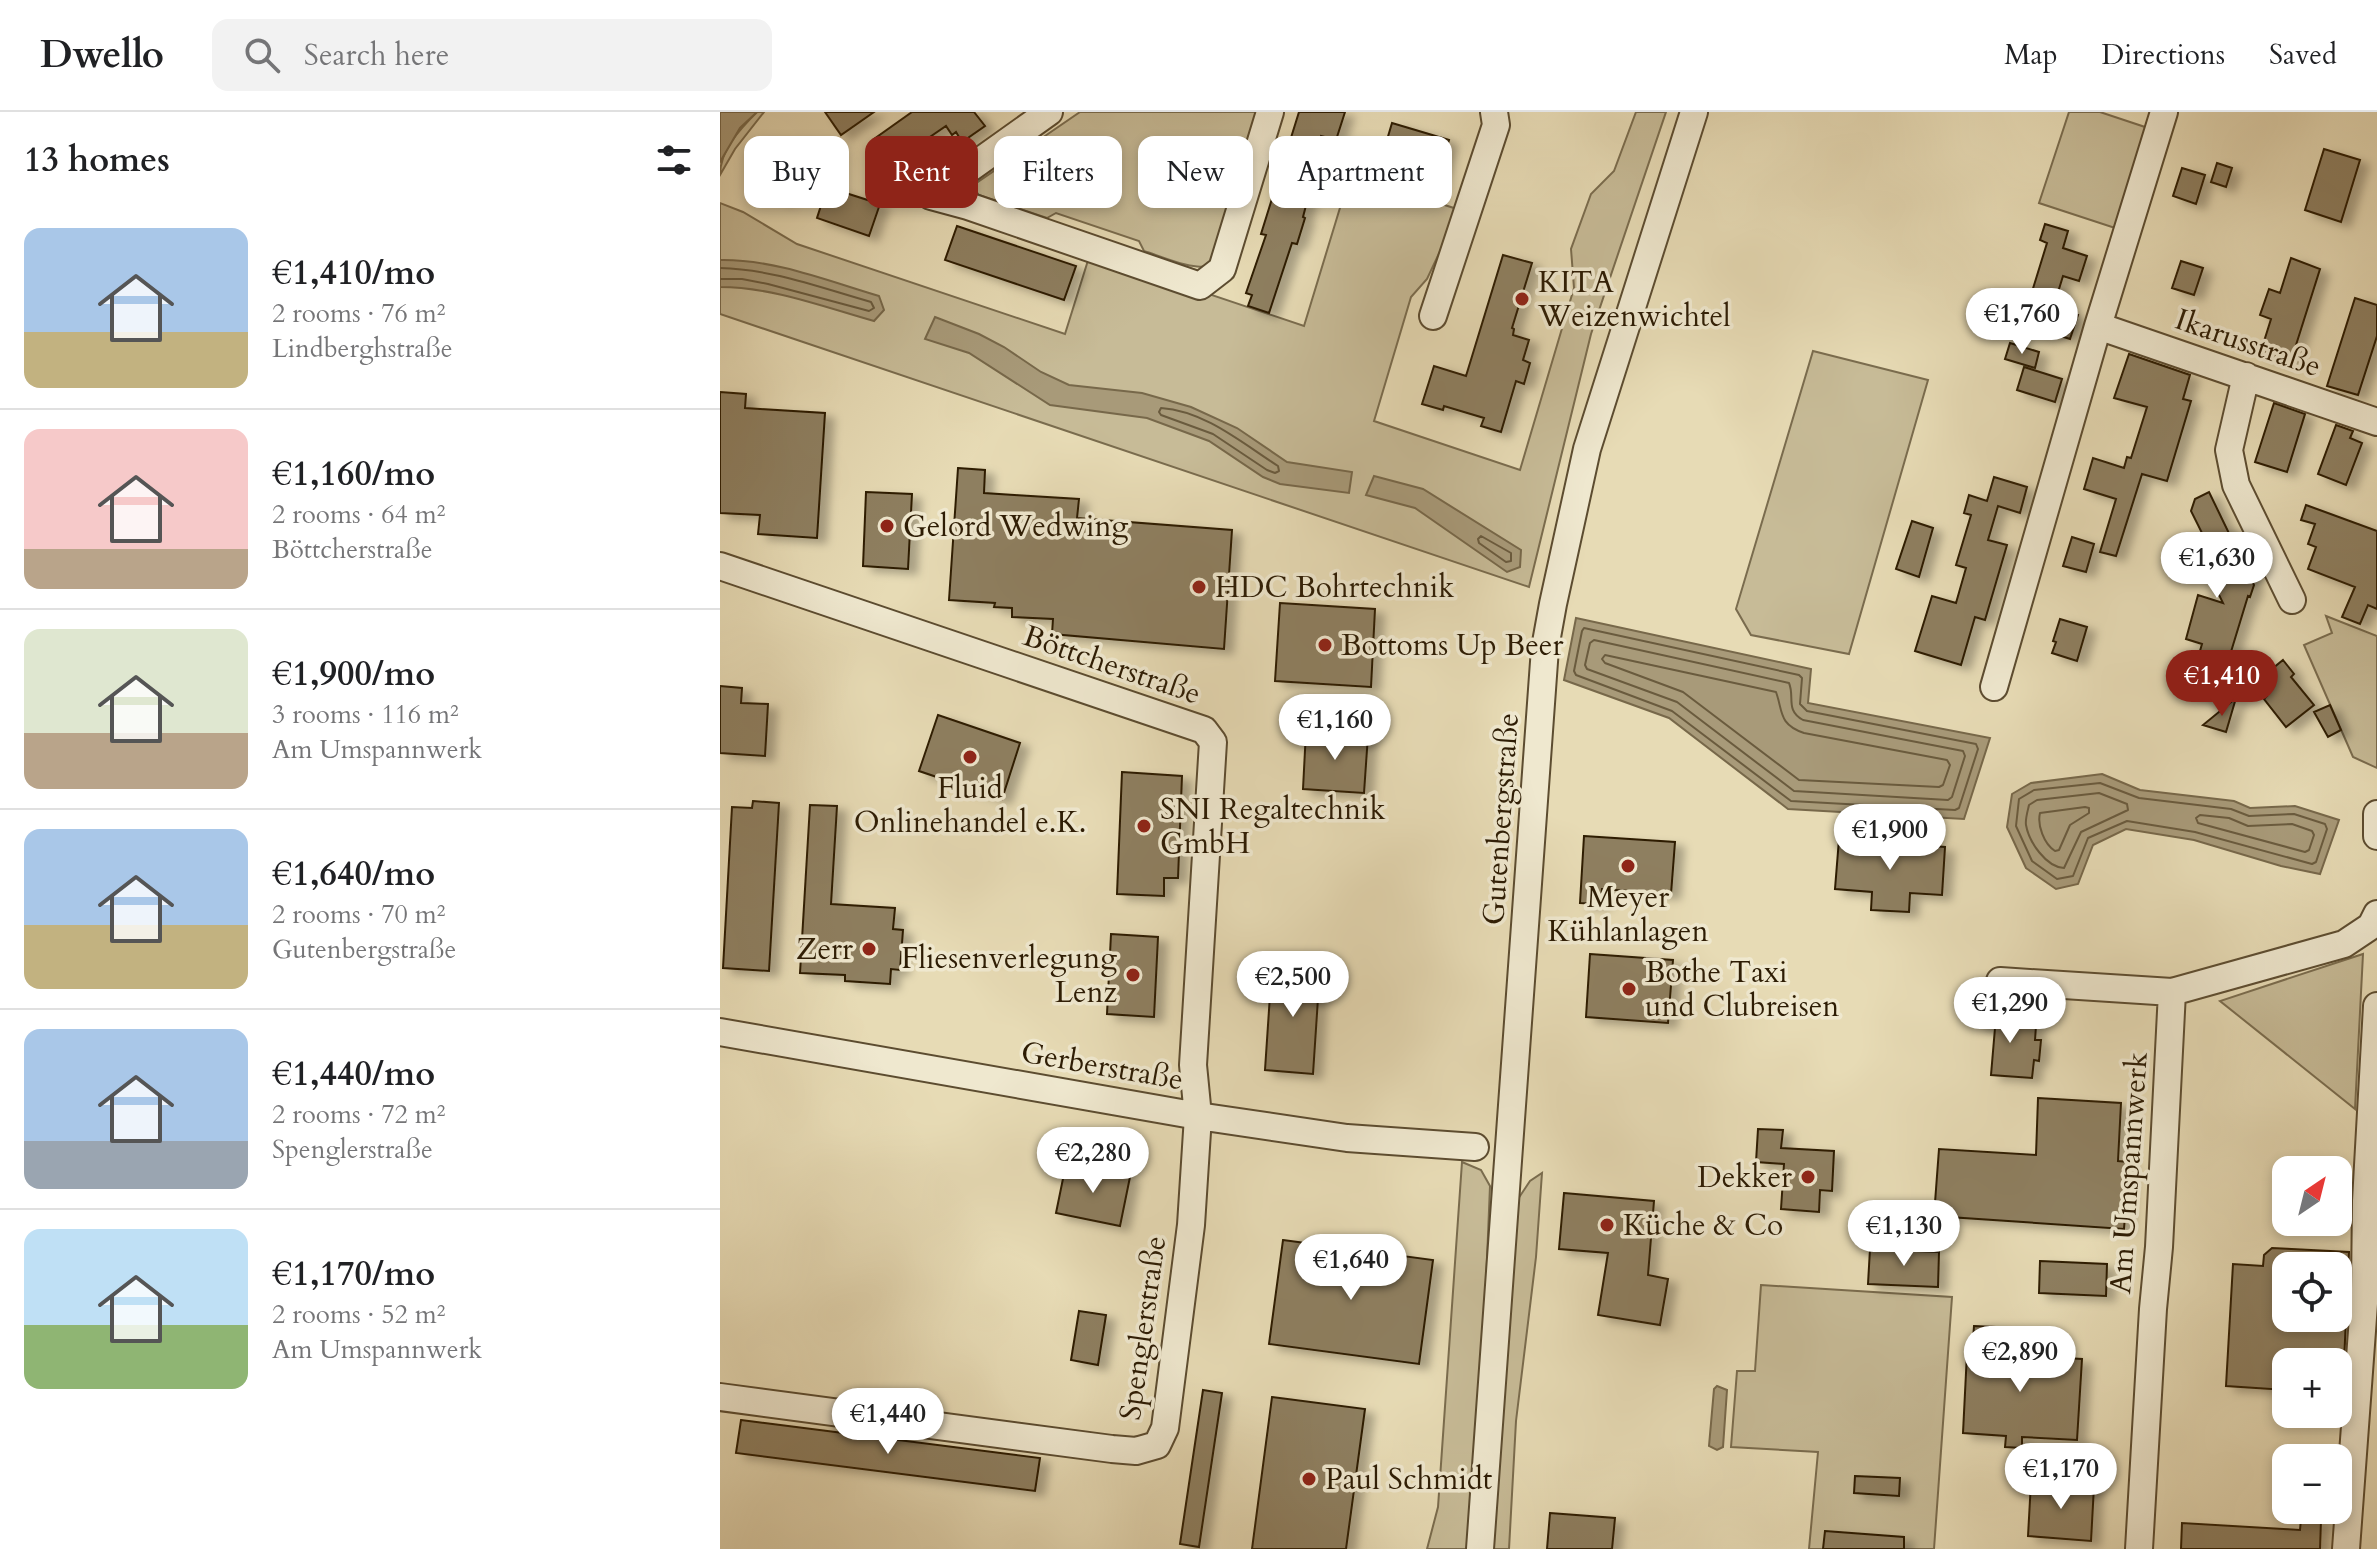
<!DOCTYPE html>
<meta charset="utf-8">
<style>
:root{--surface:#fff;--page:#f2f2f2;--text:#202124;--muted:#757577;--line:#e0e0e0;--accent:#8f2418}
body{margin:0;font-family:Cardo,serif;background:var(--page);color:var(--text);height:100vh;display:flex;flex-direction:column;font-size:30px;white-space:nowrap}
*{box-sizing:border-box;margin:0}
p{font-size:26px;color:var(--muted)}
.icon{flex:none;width:44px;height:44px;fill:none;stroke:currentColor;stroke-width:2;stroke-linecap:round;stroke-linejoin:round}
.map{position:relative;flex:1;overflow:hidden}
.side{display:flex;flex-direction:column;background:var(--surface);width:720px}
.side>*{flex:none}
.banner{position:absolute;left:24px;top:24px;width:760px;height:72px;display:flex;gap:16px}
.needle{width:52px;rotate:35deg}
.tools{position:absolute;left:1552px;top:1044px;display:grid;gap:16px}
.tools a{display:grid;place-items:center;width:80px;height:80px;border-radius:16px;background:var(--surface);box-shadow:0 4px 12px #0003;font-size:40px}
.price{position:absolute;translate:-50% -68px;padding:0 18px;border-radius:28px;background:#fff;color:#222;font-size:26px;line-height:52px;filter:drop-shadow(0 2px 4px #0008)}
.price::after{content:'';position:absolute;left:50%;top:48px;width:24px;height:18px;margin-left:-12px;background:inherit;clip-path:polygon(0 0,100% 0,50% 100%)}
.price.on{background:var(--accent);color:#fff}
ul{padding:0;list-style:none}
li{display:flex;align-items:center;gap:24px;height:200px;padding:0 24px}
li+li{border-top:2px solid var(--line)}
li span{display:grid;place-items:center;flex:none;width:224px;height:160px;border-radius:16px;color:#555}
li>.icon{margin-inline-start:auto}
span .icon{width:96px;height:96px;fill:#fffc;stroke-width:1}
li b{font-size:34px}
h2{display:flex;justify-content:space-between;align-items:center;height:96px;padding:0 24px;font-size:34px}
.tag{padding:0 28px;border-radius:16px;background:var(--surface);box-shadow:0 4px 12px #0003;font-size:28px;line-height:72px}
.tag.on{background:var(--accent);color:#fff}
header{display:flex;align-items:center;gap:48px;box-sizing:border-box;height:112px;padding:0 40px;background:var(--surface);border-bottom:2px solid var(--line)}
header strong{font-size:38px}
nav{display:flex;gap:44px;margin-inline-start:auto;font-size:28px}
.search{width:560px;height:72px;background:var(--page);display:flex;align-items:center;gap:20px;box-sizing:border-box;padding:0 28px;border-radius:16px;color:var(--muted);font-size:30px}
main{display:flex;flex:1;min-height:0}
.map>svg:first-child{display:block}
.green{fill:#c7bb97;stroke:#7a6c4e;stroke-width:2}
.water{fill:#a89a79;stroke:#77684a;stroke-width:2}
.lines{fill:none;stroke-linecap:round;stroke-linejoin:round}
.shore{stroke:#6a5b3e;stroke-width:2}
.building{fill:#8e7f60;stroke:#2d1c04;stroke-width:2;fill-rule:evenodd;filter:url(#shadow)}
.minor-casing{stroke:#5c4c30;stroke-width:30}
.minor{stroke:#efe8cf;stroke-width:26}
.poi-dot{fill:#8f2418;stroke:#efe8cf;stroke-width:3}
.labels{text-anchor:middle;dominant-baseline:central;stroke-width:7;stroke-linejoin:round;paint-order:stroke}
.poi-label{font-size:30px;fill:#2d1c04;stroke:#efe8cf;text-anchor:start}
.street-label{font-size:30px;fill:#2d1c04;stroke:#efe8cf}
</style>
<header>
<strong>Dwello</strong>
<div class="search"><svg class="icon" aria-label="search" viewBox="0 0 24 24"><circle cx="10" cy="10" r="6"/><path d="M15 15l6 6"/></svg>Search here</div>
<nav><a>Map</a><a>Directions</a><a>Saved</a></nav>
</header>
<main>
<section class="side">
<h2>13 homes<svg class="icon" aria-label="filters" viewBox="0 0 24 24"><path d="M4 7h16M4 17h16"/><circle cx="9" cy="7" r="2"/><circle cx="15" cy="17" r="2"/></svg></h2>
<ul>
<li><span style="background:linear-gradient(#a9c7e8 65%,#c2b280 0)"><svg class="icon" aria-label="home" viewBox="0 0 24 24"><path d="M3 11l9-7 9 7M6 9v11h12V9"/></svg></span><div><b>€1,410/mo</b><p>2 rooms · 76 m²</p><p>Lindberghstraße</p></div></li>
<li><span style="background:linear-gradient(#f6c9c9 75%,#b9a48a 0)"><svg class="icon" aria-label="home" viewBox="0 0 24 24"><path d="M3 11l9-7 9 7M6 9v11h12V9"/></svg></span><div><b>€1,160/mo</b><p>2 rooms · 64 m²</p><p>Böttcherstraße</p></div></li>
<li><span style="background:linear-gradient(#dfe7d0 65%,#b9a48a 0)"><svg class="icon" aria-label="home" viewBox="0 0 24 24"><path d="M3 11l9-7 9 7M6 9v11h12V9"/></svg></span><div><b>€1,900/mo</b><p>3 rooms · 116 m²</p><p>Am Umspannwerk</p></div></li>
<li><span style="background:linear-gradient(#a9c7e8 60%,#c2b280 0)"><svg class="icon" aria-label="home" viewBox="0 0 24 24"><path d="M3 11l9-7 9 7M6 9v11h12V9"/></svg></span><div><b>€1,640/mo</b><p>2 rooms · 70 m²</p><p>Gutenbergstraße</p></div></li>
<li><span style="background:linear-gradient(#a9c7e8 70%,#9aa5b1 0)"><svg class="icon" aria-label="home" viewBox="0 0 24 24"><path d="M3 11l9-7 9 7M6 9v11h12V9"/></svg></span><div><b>€1,440/mo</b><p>2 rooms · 72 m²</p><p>Spenglerstraße</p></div></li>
<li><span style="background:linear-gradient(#bfe0f5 60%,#8fb573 0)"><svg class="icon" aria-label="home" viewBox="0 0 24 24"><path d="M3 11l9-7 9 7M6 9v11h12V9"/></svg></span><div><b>€1,170/mo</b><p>2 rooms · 52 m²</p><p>Am Umspannwerk</p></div></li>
</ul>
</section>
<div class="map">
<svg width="1657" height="1437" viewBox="0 0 1657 1437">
<defs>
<filter id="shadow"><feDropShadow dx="9" dy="5" stdDeviation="4" flood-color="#0004"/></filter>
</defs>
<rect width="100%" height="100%" fill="#e7dbb5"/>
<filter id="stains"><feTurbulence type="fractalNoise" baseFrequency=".0025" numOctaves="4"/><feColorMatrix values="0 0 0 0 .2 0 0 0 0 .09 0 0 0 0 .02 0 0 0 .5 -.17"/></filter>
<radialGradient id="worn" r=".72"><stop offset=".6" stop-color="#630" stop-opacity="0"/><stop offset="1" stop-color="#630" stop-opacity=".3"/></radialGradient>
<path class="green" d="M37 0H44L15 37 0 63C0 38 20 17 37 0Z
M360 0H542L501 138C497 142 493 150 488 153 476 160 438 143 424 139L419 129 336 101 327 106 259 83 252 74Z
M916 0H946L871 222 809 475 0 202V91L23 100 77 132 345 222 370 142 584 214 630 63 737 97 730 118 707 167 691 185 654 309 800 358 854 176 851 137 871 82 894 59Z
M1349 0H1380L1428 16 1395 116 1319 91Z
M1093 239 1208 268 1129 542 1031 523 1016 497Z
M1606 504 1657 524V656L1633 645 1584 533 1612 521Z
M1643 842 1635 997 1500 889Z
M742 1050 761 1058 770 1074 761 1295 750 1437H707L718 1395Z
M822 1061 816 1145 796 1309 789 1437H773L798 1087 810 1069Z
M1041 1173 1232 1185 1214 1437H1089L1098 1340 1011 1335 1017 1259H1035Z"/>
<path class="water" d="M0 0H37L20 16 0 50Z
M0 148C54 147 108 169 159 184L164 198 154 209C104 195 52 175 0 175Z
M215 205 259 222 284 235 321 260 349 273 422 281 471 295 517 316 567 350 632 360 629 381 560 372 543 365 489 329 427 306 330 293 249 241 205 227Z
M654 364 703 377 801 438 800 455 787 460 695 396 646 383Z
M856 506 1091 557 1088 591 1270 626 1244 707 1068 697 949 606 844 568Z
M1382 662 1420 678 1514 689 1530 696 1575 694 1619 708 1600 762 1561 754 1474 728 1406 717 1373 733 1358 772 1336 777 1306 756 1287 715 1292 682 1311 671Z
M997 1274 1007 1278 1003 1335 997 1338 989 1334 994 1277Z"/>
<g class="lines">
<path class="shore" d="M0 156C52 157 101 176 151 190L154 196 149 199 48 172 22 167H0
M441 296C485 299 522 331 558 354L559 359 555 361 547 358 493 322 441 303 439 300Z
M761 424 791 441V449L786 450 759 431 758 427Z
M864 516 1079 563 1082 566 1080 592 1087 599 1256 632 1258 637 1239 696 1235 698 1071 689 952 599 856 563 854 559 862 519Z
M874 528 1069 571C1075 585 1065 598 1083 608L1243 639 1245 644 1232 685 1228 688 1074 679 957 590 867 557 865 553 870 531Z
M885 543 1056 580C1063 599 1058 612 1084 621L1227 648 1230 653 1223 673 1219 675 1079 668 963 580 885 551 882 547Z
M1380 671 1419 686 1511 697 1529 704 1574 702 1605 712 1607 717 1596 750 1592 752 1475 720 1407 709 1368 726 1353 764 1337 767 1312 749 1296 714 1299 687 1314 678Z
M1379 681 1407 692 1408 698 1361 720 1344 756C1326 755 1309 730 1306 713 1305 707 1308 698 1309 693L1317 688Z
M1365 695 1369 696V701L1350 713 1339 738 1335 739C1324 732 1317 713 1320 701Z
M1480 703 1509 706 1528 714 1572 712 1592 719 1594 723 1589 738 1585 740 1478 711 1476 706Z"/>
</g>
<path class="building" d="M105 0H154L121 23Z
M192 0H254L265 14 242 30 236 20 232 23 226 14 172 51 154 27Z
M579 0H625L616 28 601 24 584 80 589 82 583 105 585 106 577 132 572 131 549 201 528 194 532 183 526 181 546 123 541 122Z
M672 11 729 28 718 65 661 48Z
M1604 37 1640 48 1621 110 1585 98Z
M38 44 75 56 65 88 27 75Z
M1497 51 1512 56 1506 75 1491 70Z
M1462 56 1485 63 1476 92 1453 84Z
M107 75 160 92 149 124 97 106Z
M1325 112 1348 119 1343 136 1367 144 1359 169 1343 164 1335 190 1311 183 1327 131 1320 128Z
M237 114 356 154 344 188 225 148Z
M783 143 812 151 792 216 794 217 793 223 809 228 803 248 810 251 804 272 796 269 781 320 761 314 764 306 724 294 723 298 702 292 714 254 746 264Z
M1571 146 1600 157 1570 252 1540 242 1551 207 1540 203 1549 177 1560 181Z
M1461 149 1483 156 1474 183 1452 176Z
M1635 186 1657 193V224L1638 283 1607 274Z
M1326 193 1358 203 1350 227 1318 217Z
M1290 231 1319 240 1315 256 1285 247Z
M1409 242 1470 263 1463 287 1471 289 1447 369 1422 362 1396 444 1380 440 1396 387 1364 377 1373 346 1404 356 1407 345 1411 346 1427 295 1394 286Z
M1304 255 1342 267 1335 290 1297 278Z
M0 280 26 282 25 296 105 301 97 426 38 422 40 403 0 401Z
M1554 291 1585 302 1567 360 1535 350Z
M1616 313 1633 319 1630 326 1642 331 1626 373 1598 362Z
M238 356 265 358 264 381 359 387 357 406 512 418 504 537 332 522 333 507 292 505V496L274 495 275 491 229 488Z
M1274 365 1307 375 1300 401 1278 394 1268 428 1287 433 1265 508 1255 505 1241 553 1195 539 1212 484 1236 491 1246 456 1236 453 1251 403 1244 401 1249 383 1267 389Z
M146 380 192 382 188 457 143 454Z
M1489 380 1534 473 1530 485 1528 484 1496 589 1468 580 1482 532 1466 527 1478 483 1503 491 1480 444 1483 442 1474 425 1482 421 1471 399 1475 387Z
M1586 393 1657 419V497L1648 493 1640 512 1622 505 1635 475 1588 457 1596 435 1588 432 1595 412 1581 408Z
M1192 409 1213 416 1199 465 1176 457Z
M1352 425 1374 432 1366 460 1343 454Z
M560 491 655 497 651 575 555 569Z
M1340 507 1367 515 1357 549 1332 541 1336 530 1333 529Z
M1563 548 1574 562 1571 565 1594 593 1566 615 1544 587 1547 584 1536 570Z
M0 574 22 576 21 591 48 592 45 644 0 641Z
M1516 586 1506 620 1483 613Z
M1610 593 1621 618 1608 625 1594 600Z
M218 603 300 631 282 687 199 659Z
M586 619 648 623 644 681 583 677Z
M402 660 462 664 458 766H444V784L397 782Z
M33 689 59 691 49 859 3 856 12 695 32 696Z
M90 693 117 694 111 792 175 796 173 817 183 818 180 858 171 857 170 872 125 869V863L80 861Z
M864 724 955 730 951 782 882 777 881 792 860 791Z
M1119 727 1225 735 1222 783 1190 781 1189 800 1151 798 1152 780 1115 777Z
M391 822 438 825 434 905 387 902Z
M870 842 953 848 948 911 866 905Z
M552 853 600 856 593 962 545 958Z
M1259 891 1278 893 1276 910 1316 914 1315 928H1321L1319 949 1314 948 1312 966 1271 963 1275 916 1257 914Z
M1318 986 1401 991 1398 1049 1409 1050 1404 1117 1214 1104 1219 1037 1316 1043Z
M1038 1017 1063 1018 1061 1036 1114 1039 1112 1079 1100 1078 1099 1100 1061 1097 1064 1052 1036 1050Z
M346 1052 410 1065 400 1114 336 1101Z
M844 1081 934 1089 928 1163 948 1167 940 1213 878 1203 888 1141 839 1137Z
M563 1128 713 1148 699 1252 549 1232Z
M1552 1136 1629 1140 1624 1250H1566V1278L1506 1274 1513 1152 1543 1154 1544 1143ZM1566 1154H1618V1206H1566Z
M1150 1137 1219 1140 1218 1175 1148 1172Z
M1320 1149 1387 1152 1386 1184 1319 1181Z
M359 1199 386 1203 378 1253 351 1248Z
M1254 1214 1275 1215 1273 1242 1362 1247 1357 1328 1302 1325V1336L1285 1335 1286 1324 1243 1321 1247 1241H1252Z
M483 1278 502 1281 479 1435 460 1432Z
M552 1285 645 1297 626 1437H532Z
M21 1308 320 1346 315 1379 16 1341Z
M1135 1364 1180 1366 1179 1384 1134 1381Z
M1311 1370 1374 1374 1371 1429 1308 1424Z
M830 1401 895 1406 892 1437H827Z
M1581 1407 1601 1408 1600 1437H1461L1462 1411 1580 1418Z
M1105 1419 1184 1425V1437H1103Z"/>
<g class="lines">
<defs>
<path id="minor" d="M211 84 248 94 480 174 502 157 550 0
M211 84 329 0
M713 204 776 13 774 0
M1378 214 1657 310
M1526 264 1509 338 1516 373 1572 488
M0 454 484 618 493 630 473 953 478 1004 471 1113 445 1316 437 1333 416 1339 392 1337 0 1285
M1274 575 1378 214 1444 0
M1657 702V724
M1280 869 1452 880
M0 920 478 1004 627 1026 755 1035
M760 1437 825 536 833 492 867 337 974 0
M1419 1437 1433 1197 1439 1135 1452 880 1624 832 1651 814 1657 802
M1626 1437 1645 1178 1646 1089 1657 894"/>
</defs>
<use href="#minor" class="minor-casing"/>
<use href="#minor" class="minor"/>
</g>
<g class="poi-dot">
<circle cx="802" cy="187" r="8"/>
<circle cx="167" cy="414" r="8"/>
<circle cx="479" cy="475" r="8"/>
<circle cx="605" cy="533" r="8"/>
<circle cx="250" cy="645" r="8"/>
<circle cx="424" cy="714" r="8"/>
<circle cx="908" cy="754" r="8"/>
<circle cx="149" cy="837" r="8"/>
<circle cx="413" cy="863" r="8"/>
<circle cx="909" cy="877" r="8"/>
<circle cx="1088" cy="1065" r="8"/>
<circle cx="887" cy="1113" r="8"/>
<circle cx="589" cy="1367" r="8"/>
</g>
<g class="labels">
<g class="poi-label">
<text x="818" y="170">KITA<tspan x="818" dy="34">Weizenwichtel</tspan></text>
<text x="183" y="414">Gelord Wedwing</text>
<text x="495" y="475">HDC Bohrtechnik</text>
<text x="621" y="533">Bottoms Up Beer</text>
<text x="250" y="676" text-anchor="middle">Fluid<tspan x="250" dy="34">Onlinehandel e.K.</tspan></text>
<text x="440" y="697">SNI Regaltechnik<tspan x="440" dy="34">GmbH</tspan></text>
<text x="908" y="785" text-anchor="middle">Meyer<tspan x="908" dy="34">Kühlanlagen</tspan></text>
<text x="133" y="837" text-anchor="end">Zerr</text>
<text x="397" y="846" text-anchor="end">Fliesenverlegung<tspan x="397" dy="34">Lenz</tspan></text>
<text x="925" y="860">Bothe Taxi<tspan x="925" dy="34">und Clubreisen</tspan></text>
<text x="1072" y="1065" text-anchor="end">Dekker</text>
<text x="903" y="1113">Küche &amp; Co</text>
<text x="605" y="1367">Paul Schmidt</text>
</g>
<g class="street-label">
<text transform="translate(1528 231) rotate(19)">Ikarusstraße</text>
<text transform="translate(392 553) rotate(19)">Böttcherstraße</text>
<text transform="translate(781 707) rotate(-86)">Gutenbergstraße</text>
<text transform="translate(382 954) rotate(10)">Gerberstraße</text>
<text transform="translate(1409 1061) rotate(-86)">Am Umspannwerk</text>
<text transform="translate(423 1216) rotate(-82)">Spenglerstraße</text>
</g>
</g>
<rect width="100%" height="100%" filter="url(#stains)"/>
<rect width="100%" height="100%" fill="url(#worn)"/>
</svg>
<div class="tools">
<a><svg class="needle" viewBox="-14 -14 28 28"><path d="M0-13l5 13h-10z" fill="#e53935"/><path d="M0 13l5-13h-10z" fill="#757577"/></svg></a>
<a><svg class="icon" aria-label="locate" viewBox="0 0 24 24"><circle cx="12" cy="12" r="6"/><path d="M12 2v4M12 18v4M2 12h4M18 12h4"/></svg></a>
<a>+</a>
<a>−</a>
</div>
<b class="price" style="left:1302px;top:244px">€1,760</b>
<b class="price" style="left:1497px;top:488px">€1,630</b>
<b class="price on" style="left:1502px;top:606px">€1,410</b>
<b class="price" style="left:615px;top:650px">€1,160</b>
<b class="price" style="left:1170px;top:760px">€1,900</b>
<b class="price" style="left:573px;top:907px">€2,500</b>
<b class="price" style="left:1290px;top:933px">€1,290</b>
<b class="price" style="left:373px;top:1083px">€2,280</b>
<b class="price" style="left:1184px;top:1156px">€1,130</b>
<b class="price" style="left:631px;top:1190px">€1,640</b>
<b class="price" style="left:1300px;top:1282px">€2,890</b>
<b class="price" style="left:168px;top:1344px">€1,440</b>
<b class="price" style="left:1341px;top:1399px">€1,170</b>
<div class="banner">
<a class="tag">Buy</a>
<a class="tag on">Rent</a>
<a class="tag">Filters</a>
<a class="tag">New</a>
<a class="tag">Apartment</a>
</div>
</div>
</main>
